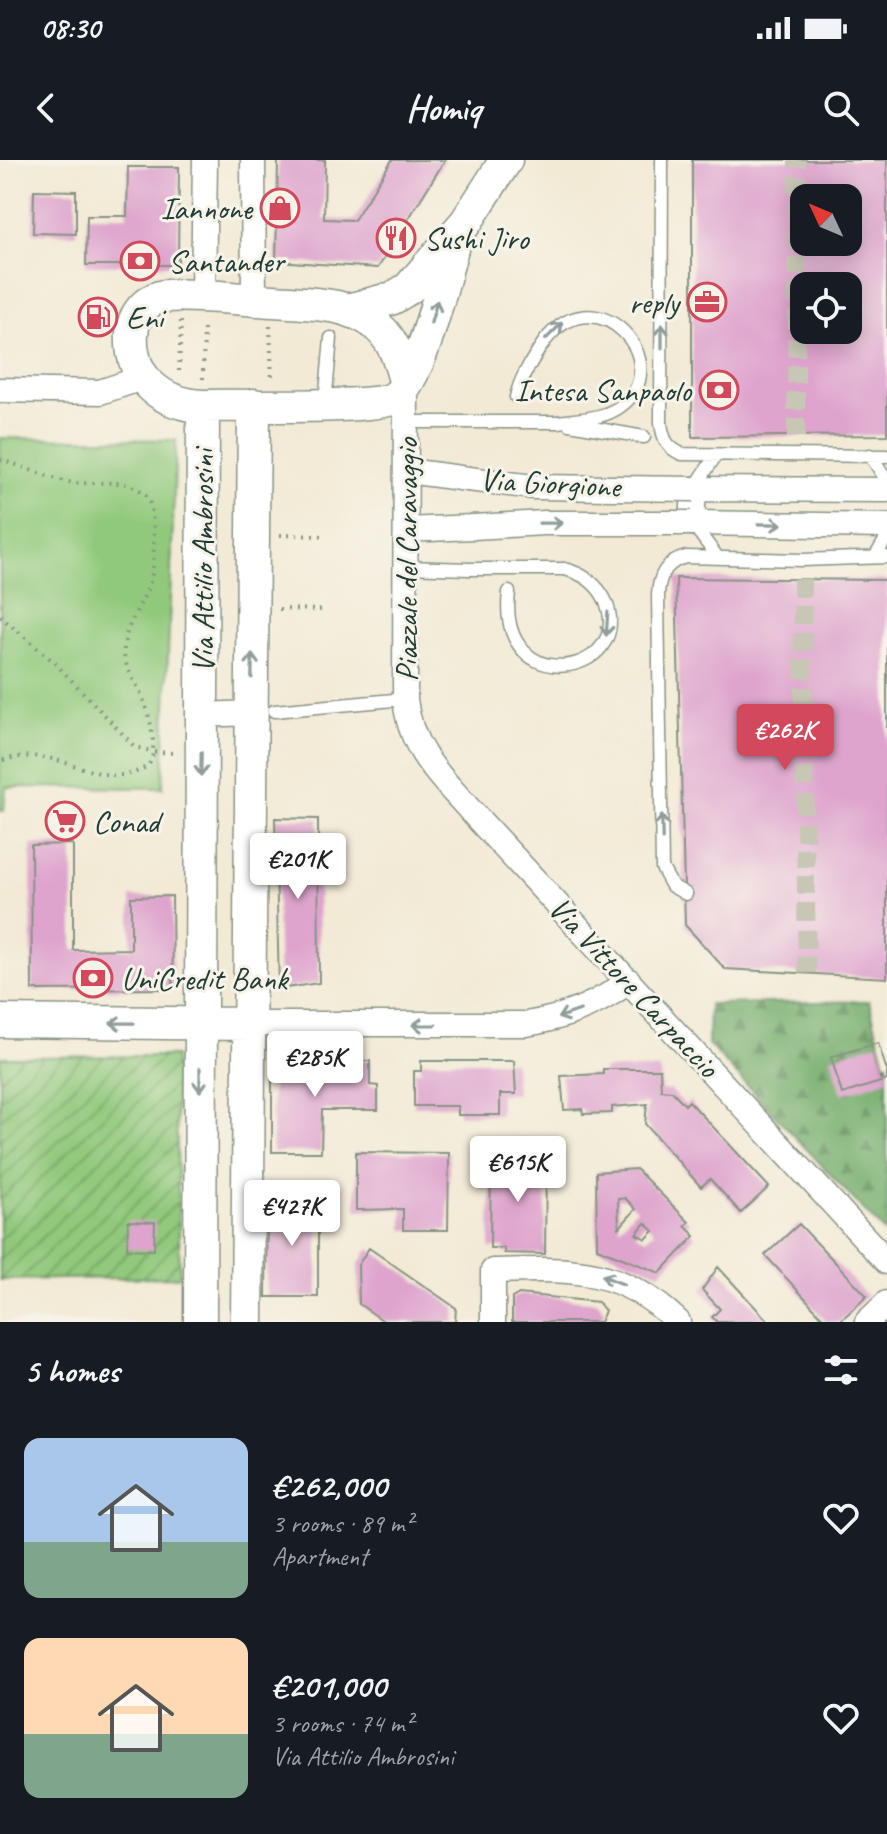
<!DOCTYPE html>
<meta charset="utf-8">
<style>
:root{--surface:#171b24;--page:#20242c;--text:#f1f3f6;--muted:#9ea1a6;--accent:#d1495b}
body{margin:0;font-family:Caveat,sans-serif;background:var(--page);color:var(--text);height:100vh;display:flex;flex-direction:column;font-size:30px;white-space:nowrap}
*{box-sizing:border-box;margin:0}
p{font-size:26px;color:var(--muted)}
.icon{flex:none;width:44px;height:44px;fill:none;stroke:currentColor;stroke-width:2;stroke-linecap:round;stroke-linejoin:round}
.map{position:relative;height:1162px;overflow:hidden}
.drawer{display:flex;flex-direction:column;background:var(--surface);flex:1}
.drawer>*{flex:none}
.needle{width:52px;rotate:314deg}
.buttons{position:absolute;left:790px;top:24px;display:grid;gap:16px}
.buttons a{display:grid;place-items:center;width:72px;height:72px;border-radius:16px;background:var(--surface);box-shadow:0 4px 20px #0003;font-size:40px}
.price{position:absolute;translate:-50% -68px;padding:0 18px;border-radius:8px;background:#fff;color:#222;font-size:26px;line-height:52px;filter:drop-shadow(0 2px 4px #0008)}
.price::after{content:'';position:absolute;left:50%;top:48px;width:24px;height:18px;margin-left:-12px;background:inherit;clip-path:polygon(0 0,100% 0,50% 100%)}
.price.current{background:var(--accent);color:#fff}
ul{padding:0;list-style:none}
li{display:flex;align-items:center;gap:24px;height:200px;padding:0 24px}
li span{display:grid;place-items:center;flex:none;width:224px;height:160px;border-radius:16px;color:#555}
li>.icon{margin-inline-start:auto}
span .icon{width:96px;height:96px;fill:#fffc;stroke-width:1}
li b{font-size:34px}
h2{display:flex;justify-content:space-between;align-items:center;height:96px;padding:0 24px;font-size:34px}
.status{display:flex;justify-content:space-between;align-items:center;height:56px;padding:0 40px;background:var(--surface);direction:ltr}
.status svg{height:22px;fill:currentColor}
header{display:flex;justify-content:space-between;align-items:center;height:104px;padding:0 24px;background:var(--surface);font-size:36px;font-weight:800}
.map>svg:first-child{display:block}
.green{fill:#91c97c;stroke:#588358;stroke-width:2}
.forest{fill:url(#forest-firs);stroke:#4a7550;stroke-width:2}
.garden{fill:url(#garden-furrows);stroke:#588358;stroke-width:2}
.building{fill:#dea4cd;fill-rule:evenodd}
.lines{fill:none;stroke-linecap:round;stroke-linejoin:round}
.pedestrian-tunnel{stroke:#c8c7b5;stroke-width:18;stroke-dasharray:18 9;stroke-linecap:butt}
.service-casing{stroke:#889484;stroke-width:15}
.minor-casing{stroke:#889484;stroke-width:27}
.tertiary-casing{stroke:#889484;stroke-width:35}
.path{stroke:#889484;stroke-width:4;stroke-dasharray:2 6;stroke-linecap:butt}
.service{stroke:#fff;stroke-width:12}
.minor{stroke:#fff;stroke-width:24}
.tertiary{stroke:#fff;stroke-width:32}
.service-bridge-casing{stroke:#889484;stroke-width:15;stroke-linecap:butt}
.minor-bridge-casing{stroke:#889484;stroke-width:27;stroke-linecap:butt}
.service-bridge{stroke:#fff;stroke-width:12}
.minor-bridge{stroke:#fff;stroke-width:24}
.oneway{stroke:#8f9e9a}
.labels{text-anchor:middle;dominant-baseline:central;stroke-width:6;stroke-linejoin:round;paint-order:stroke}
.poi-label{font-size:32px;fill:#1f3d34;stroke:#f7f3e8;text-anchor:start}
.street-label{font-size:32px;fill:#1f3d34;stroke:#f7f3e8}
</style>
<div class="status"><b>08:30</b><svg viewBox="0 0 49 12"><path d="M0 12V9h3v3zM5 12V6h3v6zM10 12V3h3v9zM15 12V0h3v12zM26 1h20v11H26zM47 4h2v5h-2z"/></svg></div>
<header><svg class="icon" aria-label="back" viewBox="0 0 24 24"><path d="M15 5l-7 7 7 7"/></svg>Homiq<svg class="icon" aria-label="search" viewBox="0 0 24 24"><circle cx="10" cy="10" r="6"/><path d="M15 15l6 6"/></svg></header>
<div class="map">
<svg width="887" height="1162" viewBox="0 0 887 1162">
<defs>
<pattern id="forest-firs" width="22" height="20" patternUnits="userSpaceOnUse" patternTransform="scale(2)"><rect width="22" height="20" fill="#74ad6c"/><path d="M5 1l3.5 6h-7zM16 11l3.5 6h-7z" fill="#5f8e5a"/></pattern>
<pattern id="garden-furrows" width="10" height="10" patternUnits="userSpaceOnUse" patternTransform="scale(2)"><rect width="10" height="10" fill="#91c97c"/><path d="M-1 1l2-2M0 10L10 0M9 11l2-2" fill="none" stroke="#76a466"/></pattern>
</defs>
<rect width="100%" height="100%" fill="#f7f3e8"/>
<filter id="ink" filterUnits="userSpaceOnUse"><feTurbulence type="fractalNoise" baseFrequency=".0125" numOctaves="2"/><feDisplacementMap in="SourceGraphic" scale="16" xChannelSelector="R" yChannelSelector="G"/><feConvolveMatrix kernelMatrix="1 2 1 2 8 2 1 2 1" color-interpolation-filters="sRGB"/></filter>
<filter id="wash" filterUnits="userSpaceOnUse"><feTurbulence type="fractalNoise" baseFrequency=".006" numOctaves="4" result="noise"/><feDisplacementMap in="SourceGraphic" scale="32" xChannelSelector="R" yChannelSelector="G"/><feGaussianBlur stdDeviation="1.8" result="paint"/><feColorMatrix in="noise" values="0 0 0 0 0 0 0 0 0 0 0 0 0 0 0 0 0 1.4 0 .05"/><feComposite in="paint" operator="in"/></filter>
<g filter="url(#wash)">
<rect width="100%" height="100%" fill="#f2ead5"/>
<path class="green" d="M0 278 176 280 163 628 6 627 4 651H0Z"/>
<path class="forest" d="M869 841 885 904 887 903V1075L708 884 709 844Z"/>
<path class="garden" d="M175 896 180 1117 0 1120V897Z"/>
<g id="blocks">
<path class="building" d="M278 0H325L324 59 354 60 392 0H445L378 108 276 101Z
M692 0H887V275L692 277ZM804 38H848V82H804ZM804 126H848V170H804Z
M128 7H179L178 105H86L87 56H127Z
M34 30 76 31V74L33 73Z
M676 418 887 420V818L725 809 685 765Z
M275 658 318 659 319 823 279 829Z
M73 684V790L131 789V737L172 736 173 829 32 830 31 685Z
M878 883 887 911V920L842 934 831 897Z
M272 901H370V925L378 926V950H322L321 992H272Z
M421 901H514L516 934H500V955H458V946H414V911H421Z
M603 909H660L661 930 672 931 685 945 689 941 769 1027 741 1053 710 1019 701 1027 645 964 647 944 612 947V953L583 954 582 949 564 950 561 916 603 914Z
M356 992 449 993 448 1070H403V1049L356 1050Z
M491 994H537V1003H546L545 1094 504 1093V1088H490Z
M636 1009 689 1062 685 1066 695 1076 660 1113 597 1088 596 1012ZM625 1038 636 1049 619 1068 618 1039ZM645 1063 654 1071 646 1079 636 1074Z
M267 1038H318V1137H266Z
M128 1061 155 1062 154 1090 127 1089Z
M799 1064 867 1136 839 1162H827L765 1095Z
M369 1088 456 1148 455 1162H385L359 1144 358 1105Z
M718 1107 769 1162H717L712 1157 720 1149 702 1130Z
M519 1134 598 1142 605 1151 600 1162H512V1138Z"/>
</g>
</g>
<g filter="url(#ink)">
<use href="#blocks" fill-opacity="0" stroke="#889484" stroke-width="2"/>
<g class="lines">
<path class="pedestrian-tunnel" d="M796 277 797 0
M802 419 807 813"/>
<defs>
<path id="service" d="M662 0 661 263C663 279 667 288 682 294L887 296
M516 237C520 219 530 203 540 188 593 105 682 206 618 248 601 259 579 259 559 262
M325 244 331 178
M407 262H466
M570 264 644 277
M870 295 887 321
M694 329 716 295
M692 363 718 398
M875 397 887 377
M406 407 469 409
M509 432C496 541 635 516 606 442 598 424 582 413 564 409
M274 551 405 539
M686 734 672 726 662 708 658 435C659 415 666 402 686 397L802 400 887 397"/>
<path id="minor" d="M253 0 254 140
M203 137 205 0
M406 224 405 539C410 589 438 614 469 649L887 1102
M0 230 100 232 142 218
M407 311 468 319
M887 330 694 329 692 363 887 366
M406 370 473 367
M201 555 251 553
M249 864H526C564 858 598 845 629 821
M493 1162V1111C570 1109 619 1105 678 1162
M867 1162 887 1143"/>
<path id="tertiary" d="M348 150 393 138 409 128 466 62 506 0
M406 224C399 199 394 177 371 161 361 154 349 150 337 147 312 142 284 142 258 140 228 138 196 134 166 136 160 136 154 139 149 142 139 149 133 161 132 173 129 218 161 244 203 246 234 245 376 249 394 238 422 220 445 111 455 78
M0 861 249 864
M200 1162 203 246
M247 1162 254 245"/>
</defs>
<use href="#service" class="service-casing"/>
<use href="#minor" class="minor-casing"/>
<use href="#tertiary" class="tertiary-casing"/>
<path class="path" d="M270 166 272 221
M179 211 181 160
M203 219 204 164
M0 300C25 306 50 320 76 323 98 325 129 316 146 336 156 348 155 403 151 419 144 442 126 463 124 487 122 508 139 525 145 544 150 557 160 598 146 607 113 627 83 605 48 598 31 595 17 596 0 601
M280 375 328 376
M279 449 327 450
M0 456 55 503 135 587 155 592 174 593"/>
<use href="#service" class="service"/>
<use href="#minor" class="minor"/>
<use href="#tertiary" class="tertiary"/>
<defs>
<path id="service-bridge" d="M466 262H559
M469 409H564"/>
<path id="minor-bridge" d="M468 319 534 327 694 329
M473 367 545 363H692"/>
</defs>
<use href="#service-bridge" class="service-bridge-casing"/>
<use href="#minor-bridge" class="minor-bridge-casing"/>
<use href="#service-bridge" class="service-bridge"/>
<use href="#minor-bridge" class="minor-bridge"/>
</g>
<defs><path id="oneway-shaft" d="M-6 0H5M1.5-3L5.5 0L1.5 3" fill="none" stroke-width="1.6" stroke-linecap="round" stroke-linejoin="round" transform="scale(2)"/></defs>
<g class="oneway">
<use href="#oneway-shaft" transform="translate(434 152) rotate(-74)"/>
<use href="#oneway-shaft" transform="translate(554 171) rotate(-45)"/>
<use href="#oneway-shaft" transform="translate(662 176) rotate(-90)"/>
<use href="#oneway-shaft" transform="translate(551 363) rotate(-1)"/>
<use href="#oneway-shaft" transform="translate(770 364) rotate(1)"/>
<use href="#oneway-shaft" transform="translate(607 464) rotate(94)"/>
<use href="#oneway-shaft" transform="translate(252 506) rotate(-89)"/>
<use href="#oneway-shaft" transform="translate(201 604) rotate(91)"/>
<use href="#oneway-shaft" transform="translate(662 667) rotate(-91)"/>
<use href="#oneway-shaft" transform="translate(569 854) rotate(161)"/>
<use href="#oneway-shaft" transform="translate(122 863) rotate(-179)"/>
<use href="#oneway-shaft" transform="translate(424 865) rotate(-180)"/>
<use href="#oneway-shaft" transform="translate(200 920) rotate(90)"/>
<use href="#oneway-shaft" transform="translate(613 1120) rotate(-158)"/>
</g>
</g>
<defs>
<symbol id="shop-ring" viewBox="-11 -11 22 22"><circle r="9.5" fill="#f7f3e8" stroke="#d1495b" stroke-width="1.5"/><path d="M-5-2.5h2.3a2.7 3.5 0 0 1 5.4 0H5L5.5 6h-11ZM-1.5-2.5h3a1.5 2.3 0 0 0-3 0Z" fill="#d1495b"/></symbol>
<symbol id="restaurant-ring" viewBox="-11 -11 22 22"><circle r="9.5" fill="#f7f3e8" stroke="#d1495b" stroke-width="1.5"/><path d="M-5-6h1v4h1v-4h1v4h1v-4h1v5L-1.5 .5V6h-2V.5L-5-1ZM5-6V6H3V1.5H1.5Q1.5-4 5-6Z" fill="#d1495b"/></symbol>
<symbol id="bank-ring" viewBox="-11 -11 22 22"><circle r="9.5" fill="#f7f3e8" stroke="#d1495b" stroke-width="1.5"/><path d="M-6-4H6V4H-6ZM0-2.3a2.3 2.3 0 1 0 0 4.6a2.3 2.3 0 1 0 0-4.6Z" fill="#d1495b"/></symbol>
<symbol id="office-ring" viewBox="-11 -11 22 22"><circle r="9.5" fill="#f7f3e8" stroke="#d1495b" stroke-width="1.5"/><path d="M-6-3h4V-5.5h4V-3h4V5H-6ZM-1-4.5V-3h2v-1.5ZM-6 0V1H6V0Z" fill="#d1495b"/></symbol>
<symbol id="fuel-ring" viewBox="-11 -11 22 22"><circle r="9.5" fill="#f7f3e8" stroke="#d1495b" stroke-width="1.5"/><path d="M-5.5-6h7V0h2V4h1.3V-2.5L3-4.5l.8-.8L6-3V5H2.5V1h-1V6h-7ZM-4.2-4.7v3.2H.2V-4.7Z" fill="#d1495b"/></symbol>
<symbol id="supermarket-ring" viewBox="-11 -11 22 22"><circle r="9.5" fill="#f7f3e8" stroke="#d1495b" stroke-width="1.5"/><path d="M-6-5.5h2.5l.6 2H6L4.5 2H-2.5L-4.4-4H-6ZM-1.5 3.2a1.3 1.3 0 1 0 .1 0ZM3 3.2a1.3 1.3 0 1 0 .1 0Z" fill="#d1495b"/></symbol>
</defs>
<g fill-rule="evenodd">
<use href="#shop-ring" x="258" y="26" width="44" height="44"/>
<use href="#restaurant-ring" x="374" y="56" width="44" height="44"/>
<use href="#bank-ring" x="118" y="79" width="44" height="44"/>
<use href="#office-ring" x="685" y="120" width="44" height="44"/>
<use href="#fuel-ring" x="76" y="135" width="44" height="44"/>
<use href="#bank-ring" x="697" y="208" width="44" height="44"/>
<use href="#supermarket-ring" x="43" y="639" width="44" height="44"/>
<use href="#bank-ring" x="71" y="796" width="44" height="44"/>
</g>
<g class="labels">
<g class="poi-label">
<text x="252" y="48" text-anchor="end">Iannone</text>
<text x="424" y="78">Sushi Jiro</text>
<text x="168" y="101">Santander</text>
<text x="679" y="142" text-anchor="end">reply</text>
<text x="126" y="157">Eni</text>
<text x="691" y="230" text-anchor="end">Intesa Sanpaolo</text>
<text x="93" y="661">Conad</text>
<text x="121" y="818">UniCredit Bank</text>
</g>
<g class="street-label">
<text transform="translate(550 323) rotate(3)">Via Giorgione</text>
<text transform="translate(406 400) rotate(-90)">Piazzale del Caravaggio</text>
<text transform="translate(202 401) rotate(-90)">Via Attilio Ambrosini</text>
<text transform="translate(634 827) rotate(47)">Via Vittore Carpaccio</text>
</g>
</g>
</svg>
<div class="buttons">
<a><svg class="needle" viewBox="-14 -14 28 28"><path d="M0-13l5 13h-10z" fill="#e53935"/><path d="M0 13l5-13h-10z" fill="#9ea1a6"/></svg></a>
<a><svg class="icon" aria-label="locate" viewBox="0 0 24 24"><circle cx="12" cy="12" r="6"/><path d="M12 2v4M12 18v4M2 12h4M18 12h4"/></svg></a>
</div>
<b class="price current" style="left:785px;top:612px">€262K</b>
<b class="price" style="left:298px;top:741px">€201K</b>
<b class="price" style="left:315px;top:939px">€285K</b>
<b class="price" style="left:518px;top:1044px">€615K</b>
<b class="price" style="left:292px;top:1088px">€427K</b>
</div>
<section class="drawer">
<h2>5 homes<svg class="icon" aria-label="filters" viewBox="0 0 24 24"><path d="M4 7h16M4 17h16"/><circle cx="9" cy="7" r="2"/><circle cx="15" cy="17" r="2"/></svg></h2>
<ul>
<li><span style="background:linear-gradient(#a9c7e8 65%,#7fa58c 0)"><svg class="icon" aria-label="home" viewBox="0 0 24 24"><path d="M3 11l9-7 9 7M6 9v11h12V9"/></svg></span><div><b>€262,000</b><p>3 rooms · 89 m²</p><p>Apartment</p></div><svg class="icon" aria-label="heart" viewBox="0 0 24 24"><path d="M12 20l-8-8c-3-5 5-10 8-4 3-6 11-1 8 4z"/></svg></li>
<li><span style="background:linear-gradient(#ffd9b3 60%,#7fa58c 0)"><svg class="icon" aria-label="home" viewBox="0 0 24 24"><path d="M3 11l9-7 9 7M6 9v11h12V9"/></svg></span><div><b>€201,000</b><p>3 rooms · 74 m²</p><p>Via Attilio Ambrosini</p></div><svg class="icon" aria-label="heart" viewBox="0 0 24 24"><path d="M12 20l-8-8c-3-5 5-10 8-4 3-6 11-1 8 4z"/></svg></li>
</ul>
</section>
